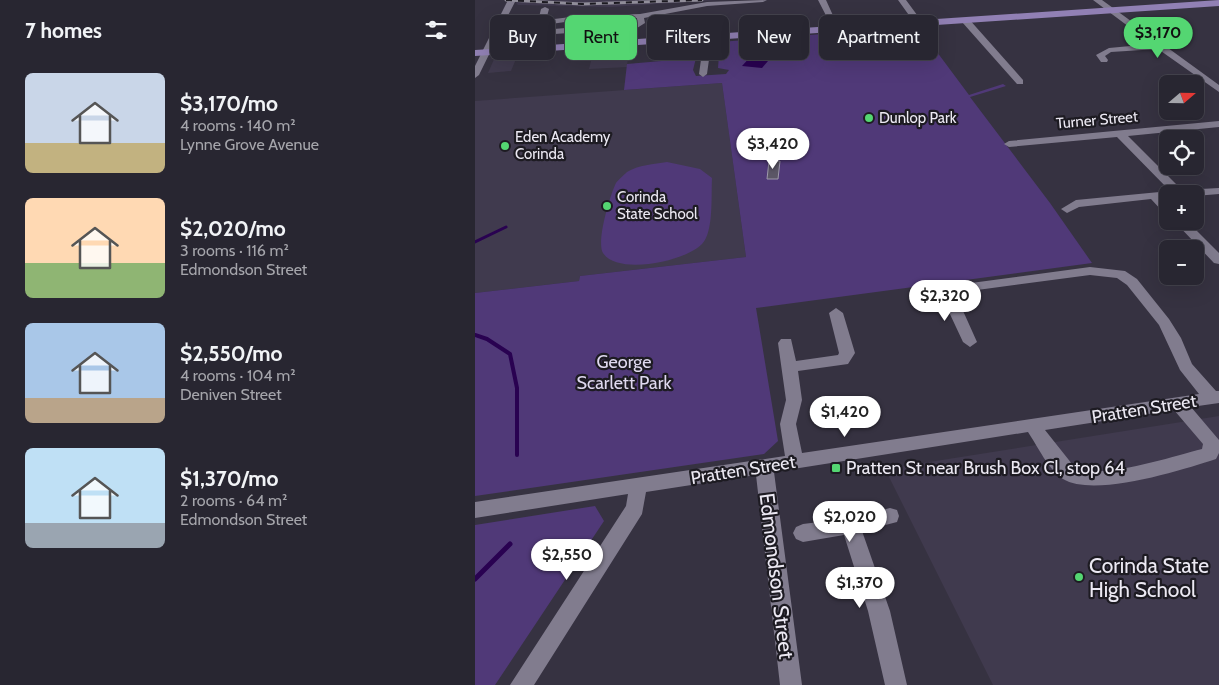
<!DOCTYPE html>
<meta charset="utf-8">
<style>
:root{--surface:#282631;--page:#34323d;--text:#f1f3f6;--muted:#a5a5ab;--line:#44434d;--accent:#54d672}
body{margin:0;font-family:Cabin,sans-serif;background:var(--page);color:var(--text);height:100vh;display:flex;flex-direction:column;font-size:19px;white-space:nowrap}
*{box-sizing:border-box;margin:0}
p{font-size:16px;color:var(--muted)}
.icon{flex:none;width:28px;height:28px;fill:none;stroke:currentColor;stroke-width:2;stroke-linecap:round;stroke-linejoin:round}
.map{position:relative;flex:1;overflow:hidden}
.details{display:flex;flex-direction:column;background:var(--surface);width:475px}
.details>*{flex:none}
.hud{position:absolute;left:15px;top:15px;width:475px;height:45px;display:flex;gap:10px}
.needle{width:32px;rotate:70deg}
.buttons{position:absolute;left:684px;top:75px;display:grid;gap:10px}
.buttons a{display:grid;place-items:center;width:45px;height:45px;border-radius:8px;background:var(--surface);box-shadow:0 5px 20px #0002,0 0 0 1px var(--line);font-size:25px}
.price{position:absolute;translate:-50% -42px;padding:0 11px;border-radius:18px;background:#fff;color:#222;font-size:16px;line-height:32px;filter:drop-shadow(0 1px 2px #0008)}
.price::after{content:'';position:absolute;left:50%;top:30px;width:15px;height:11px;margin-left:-8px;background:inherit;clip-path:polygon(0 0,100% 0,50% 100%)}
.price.current{background:var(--accent);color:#111}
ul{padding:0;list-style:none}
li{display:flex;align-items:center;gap:15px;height:125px;padding:0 25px}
li span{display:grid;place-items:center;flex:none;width:140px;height:100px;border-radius:8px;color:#555}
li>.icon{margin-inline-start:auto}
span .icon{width:60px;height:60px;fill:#fffc;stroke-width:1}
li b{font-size:21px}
h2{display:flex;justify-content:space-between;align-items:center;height:60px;padding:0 25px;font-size:21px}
.pill{padding:0 18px;border-radius:8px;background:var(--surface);box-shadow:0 5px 20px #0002,0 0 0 1px var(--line);font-size:18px;line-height:45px}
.pill.current{background:var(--accent);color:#111}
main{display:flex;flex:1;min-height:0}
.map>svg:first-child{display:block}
.built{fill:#403a4e}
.green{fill:#503978}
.water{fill:#290251}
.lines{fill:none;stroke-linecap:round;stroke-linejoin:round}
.stream-far2{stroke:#290251;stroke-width:3}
.stream-far1{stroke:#290251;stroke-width:4}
.stream{stroke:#290251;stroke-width:5}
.building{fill:#5b5666;stroke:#9e99ab}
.minor{fill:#817c8e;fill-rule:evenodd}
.major{fill:#9180b4;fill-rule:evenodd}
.rail-casing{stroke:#918e9a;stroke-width:3}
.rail{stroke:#1d1b22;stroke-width:2;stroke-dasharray:6;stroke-linecap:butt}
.poi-dot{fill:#54d672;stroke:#1d1b22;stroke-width:2}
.labels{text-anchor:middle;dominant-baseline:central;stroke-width:4.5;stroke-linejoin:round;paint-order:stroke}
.far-poi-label{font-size:15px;fill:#ece9f3;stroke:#1d1b22;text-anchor:start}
.far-street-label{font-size:15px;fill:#ece9f3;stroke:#1d1b22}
.park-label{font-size:18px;fill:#dfd9ef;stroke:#1d1b22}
.street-label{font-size:18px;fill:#ece9f3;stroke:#1d1b22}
.poi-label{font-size:18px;fill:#ece9f3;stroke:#1d1b22;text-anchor:start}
.near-poi-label{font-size:21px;fill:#ece9f3;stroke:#1d1b22;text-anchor:start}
.near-street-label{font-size:21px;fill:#ece9f3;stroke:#1d1b22}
</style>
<main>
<section class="details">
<h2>7 homes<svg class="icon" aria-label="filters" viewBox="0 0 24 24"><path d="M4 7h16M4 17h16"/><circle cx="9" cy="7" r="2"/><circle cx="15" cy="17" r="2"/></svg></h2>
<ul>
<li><span style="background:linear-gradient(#c9d6e8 70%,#c2b280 0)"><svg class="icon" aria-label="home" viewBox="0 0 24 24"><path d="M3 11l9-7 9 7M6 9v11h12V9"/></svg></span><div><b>$3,170/mo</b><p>4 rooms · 140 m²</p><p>Lynne Grove Avenue</p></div></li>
<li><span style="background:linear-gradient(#ffd9b3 65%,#8fb573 0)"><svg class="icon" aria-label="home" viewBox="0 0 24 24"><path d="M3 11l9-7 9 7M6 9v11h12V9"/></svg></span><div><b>$2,020/mo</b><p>3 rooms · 116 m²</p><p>Edmondson Street</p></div></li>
<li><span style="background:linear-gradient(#a9c7e8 75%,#b9a48a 0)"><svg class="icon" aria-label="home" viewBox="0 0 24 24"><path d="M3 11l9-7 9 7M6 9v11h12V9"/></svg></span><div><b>$2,550/mo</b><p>4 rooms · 104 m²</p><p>Deniven Street</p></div></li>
<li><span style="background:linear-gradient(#bfe0f5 75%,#9aa5b1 0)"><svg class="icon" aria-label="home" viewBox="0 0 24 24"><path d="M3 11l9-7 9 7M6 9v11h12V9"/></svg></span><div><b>$1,370/mo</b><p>2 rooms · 64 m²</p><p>Edmondson Street</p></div></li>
</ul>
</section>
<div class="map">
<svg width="744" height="685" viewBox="0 0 744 685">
<rect width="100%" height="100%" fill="#363241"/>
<path class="built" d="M42 0H244L136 7 43 5 41 3Z
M154 46 152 67 114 69 119 49Z
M43 54 36 71 13 73 20 57Z
M247 83 271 257 105 276 104 281 0 293V101Z
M744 416V685H518L410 469Z"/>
<path class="green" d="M385 31 400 56 462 52 494 95 528 84 531 86 495 97 575 203 617 263 281 308 303 441 289 454 0 496V293L104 281 105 276 271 257 247 83 149 90 152 64 221 58 218 70 221 76 251 74 254 70 243 68 245 42Z
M192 162 225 169 237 178C236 195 239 232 227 244 211 261 143 276 128 253 121 242 135 195 141 183 143 180 149 175 152 172 163 165 179 164 192 162Z
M120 506 129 521 20 685H0V525Z"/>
<path class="water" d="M286 45 305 47 287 68 267 66Z"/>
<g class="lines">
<path class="stream-far2" d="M0 242 31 227"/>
<path class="stream-far1" d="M0 335 12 339 35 354 42 388V455"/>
<path class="stream" d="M0 579 35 544"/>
</g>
<path class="building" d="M294 161H305L303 179H292Z"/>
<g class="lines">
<path class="minor" d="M33 0H41L28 25 60 24 67 26V30L162 22V18L104 20 69 25 63 21 66 9 70 7 74 9 71 20 104 16 165 14 232 2 292 0 288 2 232 6 169 18 170 23 162 28 66 35 62 39 58 37 59 28 26 30 4 75 0 78V66Z
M343 0H351L365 31H359Z
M423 0H431L448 23 447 25H441Z
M618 0H627L744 85V92L683 49 636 52 630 56 633 60 632 62H626L621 55 634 48 677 44Z
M229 16 230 18 226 20 190 23 186 21 190 19Z
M487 18H493L548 80V84H542L487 22Z
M233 36 237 38 232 74 228 77 224 74 229 38Z
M744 121V127L653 136 707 190 744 188V194L720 196V194H692V197L688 198 692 203V213L688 212 676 199 604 207 592 213 586 209 601 200 695 191 642 137 534 147 529 144 534 141Z
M699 221H712L744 253V264L739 263Z
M615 267 650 271 662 279 694 319 706 338 717 364 741 391H744V403L716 407 744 440V453L741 459C707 470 619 498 588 479 573 469 563 447 553 432L299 472 327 685H305L281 475 171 492 167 514 59 685H35L151 506 153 494 0 518V502L310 456 305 424 311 400 303 343 306 339H316L321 361 363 355 364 353 354 313 361 308 368 313 380 353 373 364 323 371 327 400 321 424 327 453 724 394 705 370 684 325 652 285 642 278 615 275 480 293 502 342 495 347 488 342 466 295 451 297 444 293 451 289ZM699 410 728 444 727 449C696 457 632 478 601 469L570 430Z
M415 508 422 510 424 516 422 522 387 531 415 611 432 685H410L393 611 369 535 328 542 321 539 318 533 321 527 328 524 376 518Z"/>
<path class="major" d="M744 0V6L0 56V50Z"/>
<defs>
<path id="rail" d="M31 0 107 4 227 0"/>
</defs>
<use href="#rail" class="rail-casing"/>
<use href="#rail" class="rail"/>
</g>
<g class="poi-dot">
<circle cx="394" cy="118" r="5"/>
<circle cx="30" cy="146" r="5"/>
<circle cx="132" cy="206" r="5"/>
<rect x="356" y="463" width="10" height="10" rx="2.5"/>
<circle cx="604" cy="577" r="5"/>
</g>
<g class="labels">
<g class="far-poi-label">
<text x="404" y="118">Dunlop Park</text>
<text x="40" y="137">Eden Academy<tspan x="40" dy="17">Corinda</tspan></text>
<text x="142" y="197">Corinda<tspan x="142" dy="17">State School</tspan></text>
</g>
<g class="far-street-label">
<text transform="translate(622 120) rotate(-5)">Turner Street</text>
</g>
<g class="park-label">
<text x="149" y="362">George<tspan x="149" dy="21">Scarlett Park</tspan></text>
</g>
<g class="street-label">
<text transform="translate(669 409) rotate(-9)">Pratten Street</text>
<text transform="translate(268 470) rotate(-9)">Pratten Street</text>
</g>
<g class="poi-label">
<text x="371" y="468">Pratten St near Brush Box Cl, stop 64</text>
</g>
<g class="near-poi-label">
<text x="614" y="565">Corinda State<tspan x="614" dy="24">High School</tspan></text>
</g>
<g class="near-street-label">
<text transform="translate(302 576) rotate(83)">Edmondson Street</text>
</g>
</g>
</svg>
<div class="buttons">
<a><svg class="needle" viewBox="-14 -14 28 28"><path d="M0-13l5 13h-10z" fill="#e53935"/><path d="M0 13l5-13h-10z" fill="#a5a5ab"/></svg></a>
<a><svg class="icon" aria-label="locate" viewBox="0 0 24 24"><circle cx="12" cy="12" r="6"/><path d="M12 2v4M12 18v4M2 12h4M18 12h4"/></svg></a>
<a>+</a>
<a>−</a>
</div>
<b class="price current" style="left:683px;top:59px">$3,170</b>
<b class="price" style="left:298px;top:170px">$3,420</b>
<b class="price" style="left:470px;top:322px">$2,320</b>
<b class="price" style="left:370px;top:438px">$1,420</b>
<b class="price" style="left:375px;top:543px">$2,020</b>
<b class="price" style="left:92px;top:581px">$2,550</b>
<b class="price" style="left:385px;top:609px">$1,370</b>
<div class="hud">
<a class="pill">Buy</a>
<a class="pill current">Rent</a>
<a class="pill">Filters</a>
<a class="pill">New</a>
<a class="pill">Apartment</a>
</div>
</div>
</main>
